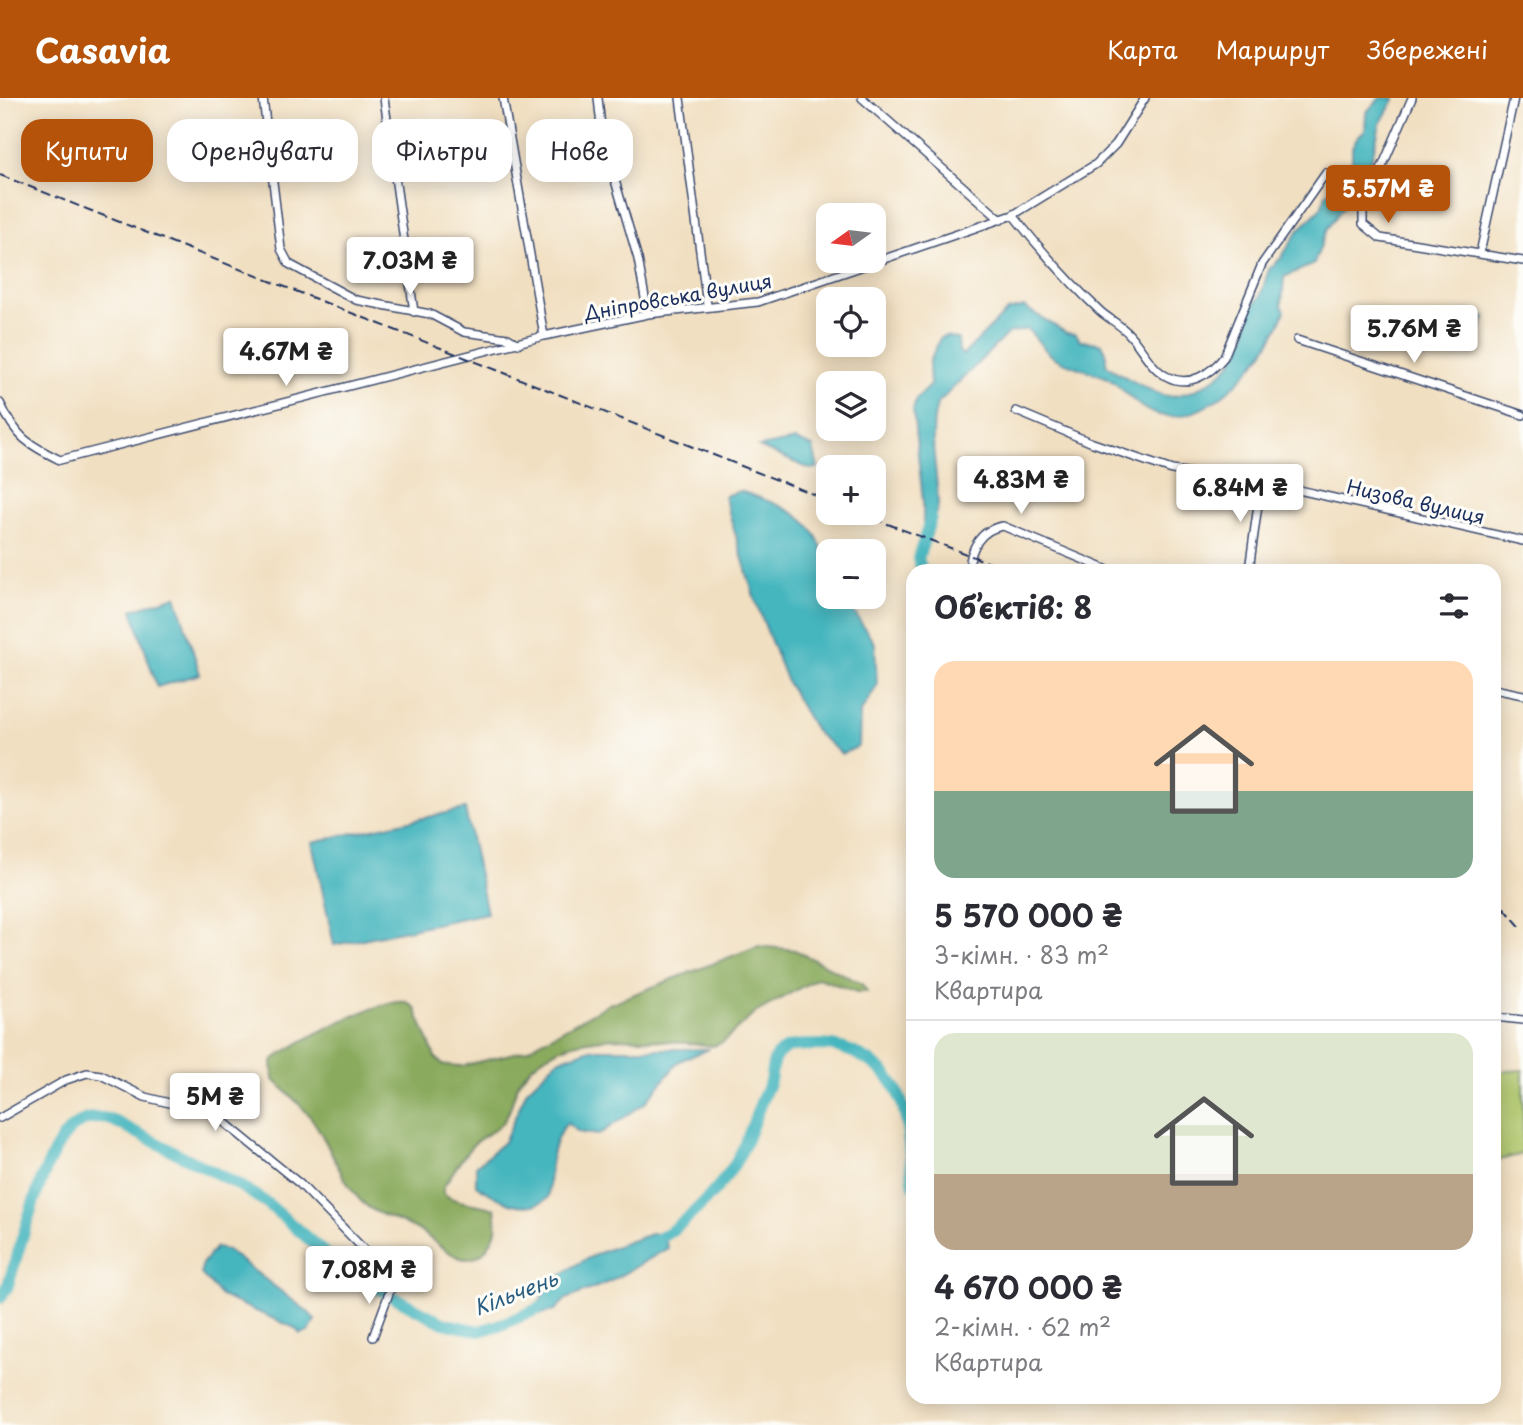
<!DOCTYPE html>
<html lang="uk">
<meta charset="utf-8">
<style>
:root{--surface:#fff;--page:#f7f7f7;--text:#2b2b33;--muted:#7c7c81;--line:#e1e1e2;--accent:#b45309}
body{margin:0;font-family:"Playpen Sans",sans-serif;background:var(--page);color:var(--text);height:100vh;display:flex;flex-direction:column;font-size:26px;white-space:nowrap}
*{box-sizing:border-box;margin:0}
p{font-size:23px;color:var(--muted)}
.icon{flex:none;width:38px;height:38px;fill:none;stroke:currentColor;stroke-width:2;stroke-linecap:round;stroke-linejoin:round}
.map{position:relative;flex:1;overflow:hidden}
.side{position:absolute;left:906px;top:466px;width:595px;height:840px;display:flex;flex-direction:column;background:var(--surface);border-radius:21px;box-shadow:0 4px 18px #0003}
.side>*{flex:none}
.hud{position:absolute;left:21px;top:21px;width:665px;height:63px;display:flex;gap:14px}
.needle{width:46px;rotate:256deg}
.controls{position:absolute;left:816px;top:105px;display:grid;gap:14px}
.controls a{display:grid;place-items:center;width:70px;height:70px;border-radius:14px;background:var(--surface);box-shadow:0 4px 18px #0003;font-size:35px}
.price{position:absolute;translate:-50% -60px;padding:0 16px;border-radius:7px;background:#fff;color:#222;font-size:23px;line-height:46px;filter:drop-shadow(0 2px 4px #0008)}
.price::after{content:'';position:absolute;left:50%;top:42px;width:21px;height:16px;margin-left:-10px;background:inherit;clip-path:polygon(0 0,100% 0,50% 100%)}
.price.current{background:var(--accent);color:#fff}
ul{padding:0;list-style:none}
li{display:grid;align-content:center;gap:14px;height:371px;padding:0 28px}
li+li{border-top:2px solid var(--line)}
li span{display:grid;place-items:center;height:217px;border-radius:21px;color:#555}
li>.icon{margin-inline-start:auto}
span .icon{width:126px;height:126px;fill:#fffc;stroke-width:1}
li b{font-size:30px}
h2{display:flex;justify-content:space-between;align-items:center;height:84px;padding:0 28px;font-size:30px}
.pill{padding:0 24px;border-radius:21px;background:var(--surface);box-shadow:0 4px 18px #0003;font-size:24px;line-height:63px}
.pill.current{background:var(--accent);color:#fff}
header{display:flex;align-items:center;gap:42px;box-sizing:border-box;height:98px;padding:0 35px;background:var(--accent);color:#fff}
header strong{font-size:33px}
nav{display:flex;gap:38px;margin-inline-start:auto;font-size:24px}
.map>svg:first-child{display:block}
.green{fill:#adc469;stroke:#647a64;stroke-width:2}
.forest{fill:#8aaa5d;stroke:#526c5e;stroke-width:2}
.water{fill:#45b5be;stroke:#30728e;stroke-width:2}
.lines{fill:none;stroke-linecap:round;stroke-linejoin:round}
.river{stroke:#45b5be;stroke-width:12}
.minor-casing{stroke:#3b496d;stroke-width:10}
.minor{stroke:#fff;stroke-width:7}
.rail{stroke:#1b2f5e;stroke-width:2;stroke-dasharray:10 5;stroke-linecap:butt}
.labels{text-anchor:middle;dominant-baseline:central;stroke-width:6;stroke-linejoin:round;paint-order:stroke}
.street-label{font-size:19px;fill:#1b2f5e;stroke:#fdfcf7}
.water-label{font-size:21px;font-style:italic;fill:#2a5e80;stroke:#fdfcf7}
</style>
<header>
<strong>Casavia</strong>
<nav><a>Карта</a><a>Маршрут</a><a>Збережені</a></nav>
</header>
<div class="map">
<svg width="1523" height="1327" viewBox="0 0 1523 1327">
<rect width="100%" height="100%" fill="#fdfcf7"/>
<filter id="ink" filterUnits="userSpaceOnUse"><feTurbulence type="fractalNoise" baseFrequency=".0143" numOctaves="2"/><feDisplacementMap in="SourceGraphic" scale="14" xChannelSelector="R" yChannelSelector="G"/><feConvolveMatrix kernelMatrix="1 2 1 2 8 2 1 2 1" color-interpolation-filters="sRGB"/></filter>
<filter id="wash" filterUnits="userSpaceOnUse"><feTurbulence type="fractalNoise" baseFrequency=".00686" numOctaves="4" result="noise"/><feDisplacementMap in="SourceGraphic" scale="28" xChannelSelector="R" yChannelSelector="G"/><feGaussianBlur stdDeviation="1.57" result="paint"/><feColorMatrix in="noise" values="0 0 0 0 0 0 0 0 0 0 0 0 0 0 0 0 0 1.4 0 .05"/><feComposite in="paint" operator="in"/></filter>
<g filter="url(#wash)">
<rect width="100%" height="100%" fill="#f1dfc1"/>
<path class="green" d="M1523 972V1056L1495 1063V974Z"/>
<path class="forest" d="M758 848 795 852 862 886 867 894H857L818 880 755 915 723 944 713 948C654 943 569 923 524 977 512 991 514 1012 502 1025 495 1033 484 1037 476 1044 463 1056 454 1074 444 1088L443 1095C455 1106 479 1105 495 1111 498 1129 497 1137 486 1151 464 1178 438 1143 418 1132 399 1121 377 1119 361 1103 339 1079 331 1049 314 1024 303 1008 286 994 273 981L272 963C294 944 379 900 407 904L415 910 435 959 444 967 462 968 526 952 609 906Z"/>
<path class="water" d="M1380 0H1395L1380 26 1371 63 1359 87 1327 131 1314 166 1284 179 1282 207 1285 213C1270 256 1212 329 1159 317 1137 312 1125 290 1107 280 1091 272 1065 268 1052 258 1043 251 1036 239 1027 231L1008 235 937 306C928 339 937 371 938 405 938 416 931 425 931 437L926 435 923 429V403L913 312 916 301 930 287 929 265 940 240 946 238 958 241 959 253 963 257 1007 213 1024 209 1067 235 1076 236 1080 242 1102 246 1106 254V266C1112 273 1159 298 1168 298 1203 299 1256 256 1245 217L1260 199 1269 171 1281 160 1298 133 1321 110 1326 96 1347 75 1352 66V49L1358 38 1365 33 1366 15Z
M1468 213 1485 219 1481 230 1464 224Z
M795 342 813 349 818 370 810 371 759 349Z
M740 393C804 414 828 427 828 499H844L875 546 877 588 860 615 859 648 842 656 816 634 787 584 755 502 724 398Z
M176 498 200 576 157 589 132 512Z
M465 711 487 815 334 847 312 744Z
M591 951H709L679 963 645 1005 598 1037 578 1034 567 1025C549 1045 550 1074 548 1100 525 1118 497 1101 476 1087V1068L504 1044 527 992 558 962Z
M654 1135 664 1139 668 1150 609 1184 566 1201 554 1213 540 1216 536 1213C550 1166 614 1149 654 1135Z
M216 1149 228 1153 308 1214 315 1222 309 1234 300 1236 295 1230 221 1198 201 1176 202 1166Z"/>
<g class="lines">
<path class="river" d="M922 472 918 461 931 419
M651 1145C682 1130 725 1087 740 1056 752 1034 757 1010 768 988 773 978 770 966 777 957 789 944 805 948 821 947 837 947 853 953 866 961 915 988 905 1041 914 1088
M0 1200 7 1190C20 1151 41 1062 68 1034 80 1021 95 1017 112 1022L237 1086 267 1105 335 1164 373 1188 443 1225 479 1233 503 1226 549 1206"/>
</g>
</g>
<g filter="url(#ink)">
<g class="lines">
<defs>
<path id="minor" d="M263 0 281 151 289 166 356 202 430 216 464 234 508 240 518 246
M384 0 414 214
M503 0 544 238
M598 0 602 38 638 161 648 216
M680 0 707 207
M862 0 1001 122
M1412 0 1363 113V126L1380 140 1523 163
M1013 117C1039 150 1069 184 1100 213 1109 221 1121 227 1129 236 1142 250 1151 271 1168 279 1190 290 1211 275 1224 259L1262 166 1326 75
M1480 155 1514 0
M1297 242 1523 317
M0 305C17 340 26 345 60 362L544 238 648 216 758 204 1013 117 1096 66 1116 46 1145 0
M1016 313 1090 344 1172 372 1290 390 1523 443
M969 472C970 450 981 431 1003 428L1108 472
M1249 472 1261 385
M1494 591 1523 597
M1494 919 1523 922
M0 1020 66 982 87 975 101 977 145 999 214 1016 300 1086 387 1175 392 1187 373 1239"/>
</defs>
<use href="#minor" class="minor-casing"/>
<use href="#minor" class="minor"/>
<path class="rail" d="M0 77 828 402
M859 415 1008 472
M1494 798 1523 832"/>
</g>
</g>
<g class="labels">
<g class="street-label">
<text transform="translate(678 198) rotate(-10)">Дніпровська вулиця</text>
<text transform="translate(1416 403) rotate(13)">Низова вулиця</text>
</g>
<g class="water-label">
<text transform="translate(515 1194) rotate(-21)">Кільчень</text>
</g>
</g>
</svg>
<div class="controls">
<a><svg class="needle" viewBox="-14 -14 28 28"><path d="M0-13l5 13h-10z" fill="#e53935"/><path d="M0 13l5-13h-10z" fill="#7c7c81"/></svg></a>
<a><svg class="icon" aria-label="locate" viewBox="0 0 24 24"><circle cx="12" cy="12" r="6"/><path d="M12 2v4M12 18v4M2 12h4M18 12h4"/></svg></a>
<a><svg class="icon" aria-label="layers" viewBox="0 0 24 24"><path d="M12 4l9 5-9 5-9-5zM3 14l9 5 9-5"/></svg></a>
<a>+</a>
<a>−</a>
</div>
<b class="price current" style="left:1388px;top:127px">5.57M ₴</b>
<b class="price" style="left:410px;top:199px">7.03M ₴</b>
<b class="price" style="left:1414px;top:267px">5.76M ₴</b>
<b class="price" style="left:286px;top:290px">4.67M ₴</b>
<b class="price" style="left:1021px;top:418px">4.83M ₴</b>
<b class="price" style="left:1240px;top:426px">6.84M ₴</b>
<b class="price" style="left:215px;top:1035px">5M ₴</b>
<b class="price" style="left:369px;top:1208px">7.08M ₴</b>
<div class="hud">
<a class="pill current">Купити</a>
<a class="pill">Орендувати</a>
<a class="pill">Фільтри</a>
<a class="pill">Нове</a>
</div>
<section class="side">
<h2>Об’єктів: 8<svg class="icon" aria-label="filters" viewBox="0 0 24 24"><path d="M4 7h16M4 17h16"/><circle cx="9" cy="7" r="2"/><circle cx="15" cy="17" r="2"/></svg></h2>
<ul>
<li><span style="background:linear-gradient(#ffd9b3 60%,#7fa58c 0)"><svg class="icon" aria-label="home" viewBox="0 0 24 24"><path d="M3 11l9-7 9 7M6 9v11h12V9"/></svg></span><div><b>5 570 000 ₴</b><p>3-кімн. · 83 m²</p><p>Квартира</p></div></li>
<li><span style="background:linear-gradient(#dfe7d0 65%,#b9a48a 0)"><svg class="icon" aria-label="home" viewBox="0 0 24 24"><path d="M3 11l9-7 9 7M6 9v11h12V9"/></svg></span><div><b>4 670 000 ₴</b><p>2-кімн. · 62 m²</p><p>Квартира</p></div></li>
</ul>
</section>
</div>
